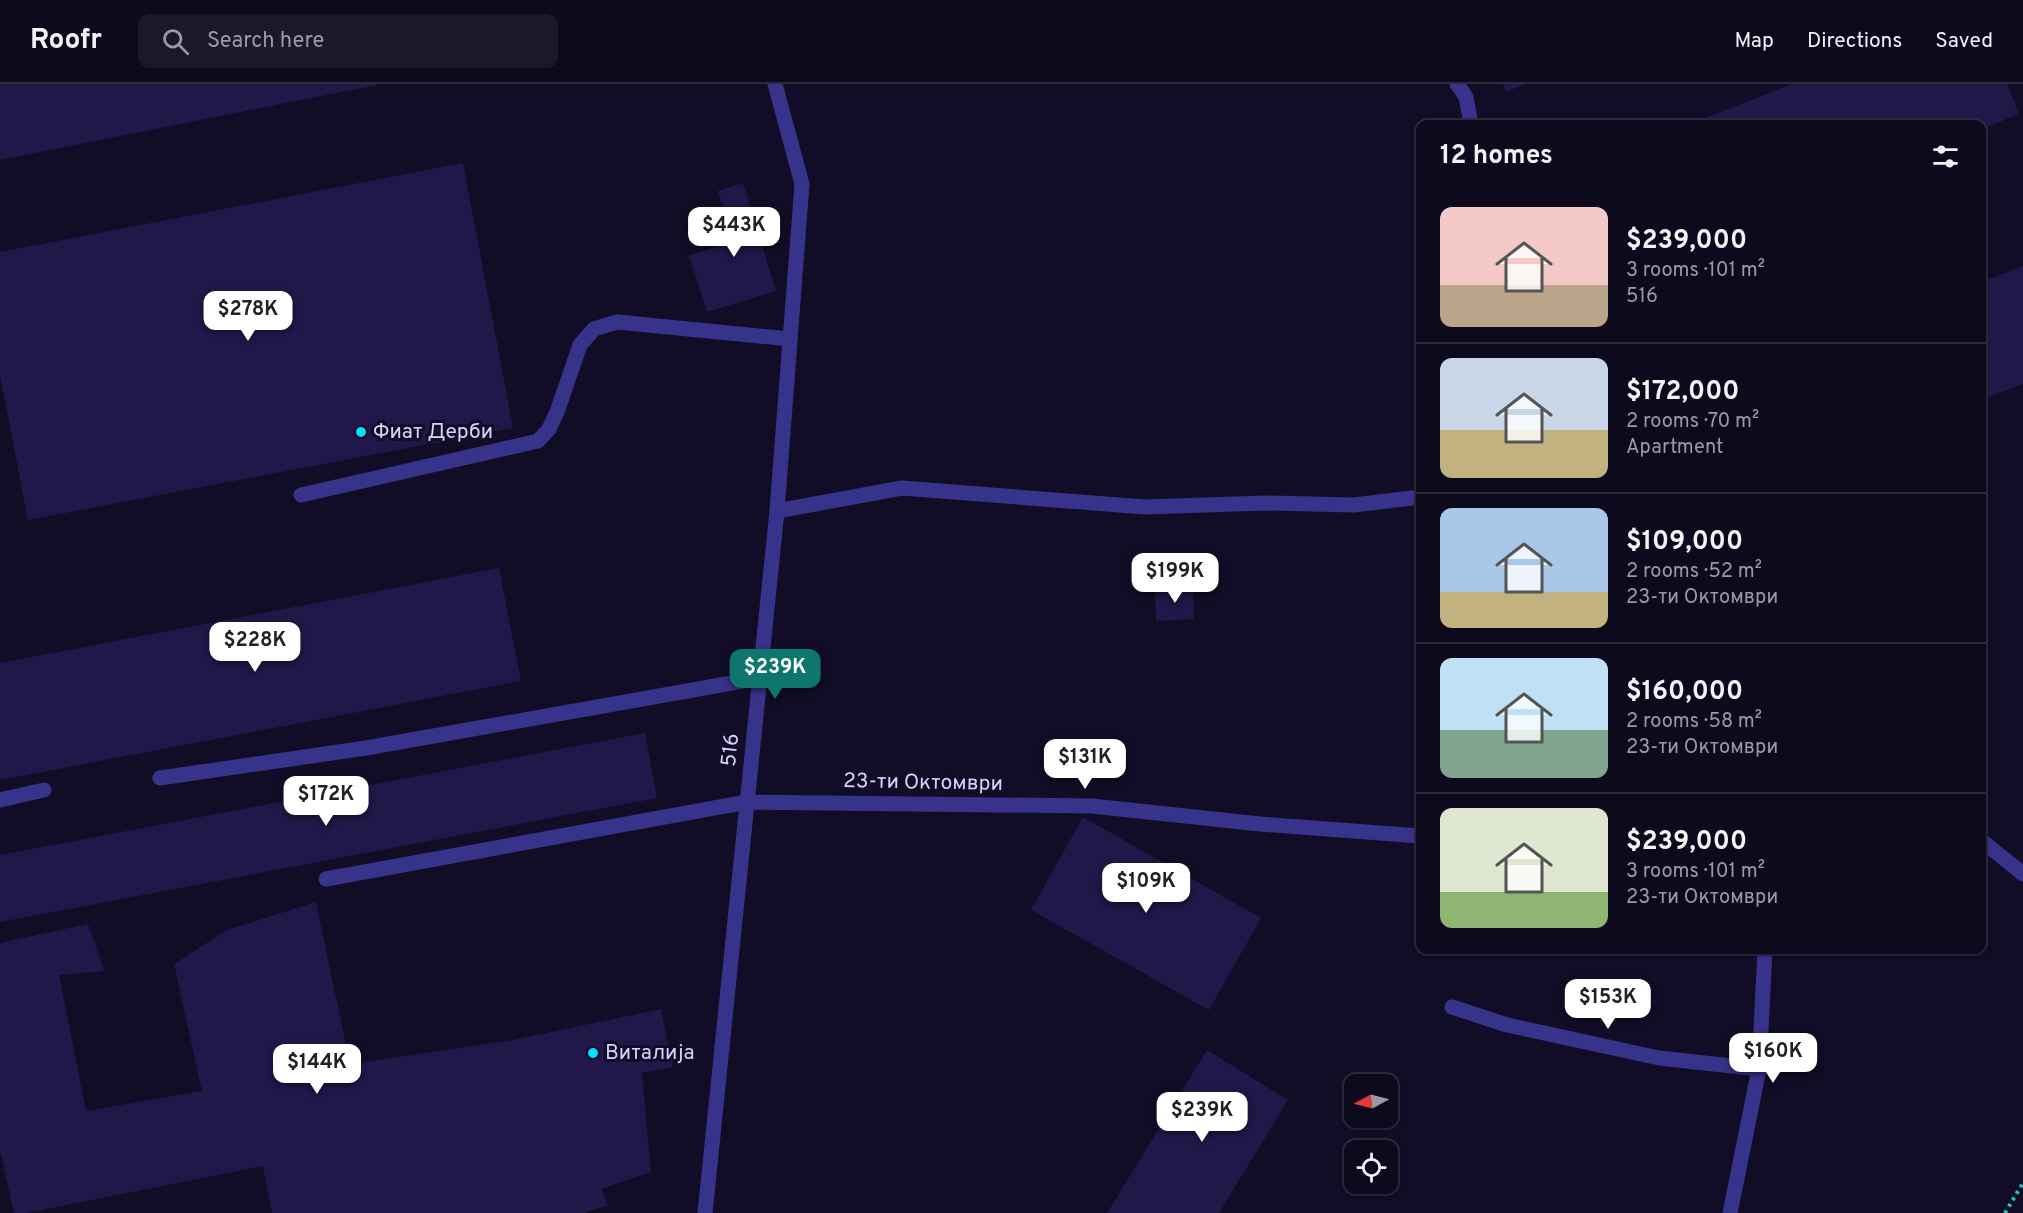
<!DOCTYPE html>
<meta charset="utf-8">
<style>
:root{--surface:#0e0a1d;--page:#1c182a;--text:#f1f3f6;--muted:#9b9aa4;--line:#2e2b3b;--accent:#0f766e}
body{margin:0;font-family:Overpass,sans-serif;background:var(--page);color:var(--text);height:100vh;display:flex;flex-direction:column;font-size:22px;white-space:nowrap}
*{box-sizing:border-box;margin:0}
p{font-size:20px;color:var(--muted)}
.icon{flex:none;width:33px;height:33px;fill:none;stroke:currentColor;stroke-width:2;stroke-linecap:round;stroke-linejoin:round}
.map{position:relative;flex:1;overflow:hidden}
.sheet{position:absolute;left:1416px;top:36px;width:570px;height:834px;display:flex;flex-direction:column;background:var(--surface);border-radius:12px;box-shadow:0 2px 4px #0004,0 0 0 2px var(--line)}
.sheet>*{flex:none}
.needle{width:39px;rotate:263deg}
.tools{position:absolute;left:1344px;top:990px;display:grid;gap:12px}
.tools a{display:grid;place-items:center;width:54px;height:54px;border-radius:12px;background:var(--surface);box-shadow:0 2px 4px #0004,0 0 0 2px var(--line);font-size:30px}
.price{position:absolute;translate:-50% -51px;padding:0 14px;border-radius:12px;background:#fff;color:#222;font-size:20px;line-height:39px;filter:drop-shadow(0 2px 3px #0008)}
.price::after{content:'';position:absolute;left:50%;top:36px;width:18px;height:14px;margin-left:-9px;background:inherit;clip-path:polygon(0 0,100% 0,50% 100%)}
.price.on{background:var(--accent);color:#fff}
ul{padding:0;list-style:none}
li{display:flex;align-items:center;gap:18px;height:150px;padding:0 24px}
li+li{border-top:2px solid var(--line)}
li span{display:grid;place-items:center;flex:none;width:168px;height:120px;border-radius:12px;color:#555}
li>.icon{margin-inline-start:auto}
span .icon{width:72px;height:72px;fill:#fffc;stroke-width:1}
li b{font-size:26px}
h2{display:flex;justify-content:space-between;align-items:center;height:72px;padding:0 24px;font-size:26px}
header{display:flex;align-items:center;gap:36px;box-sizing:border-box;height:84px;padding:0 30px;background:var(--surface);border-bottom:2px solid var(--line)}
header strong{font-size:28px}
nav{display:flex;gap:33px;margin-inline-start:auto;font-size:21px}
.search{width:420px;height:54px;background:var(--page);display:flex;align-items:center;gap:15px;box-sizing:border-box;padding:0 21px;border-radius:12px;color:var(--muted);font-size:22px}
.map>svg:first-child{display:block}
.building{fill:#221749}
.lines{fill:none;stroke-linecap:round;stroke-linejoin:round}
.path{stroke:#24c2ba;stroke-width:4;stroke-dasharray:3 4.5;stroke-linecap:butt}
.service{stroke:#38338a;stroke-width:15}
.minor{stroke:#38338a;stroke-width:15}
.poi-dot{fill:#00e1fd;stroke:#120d27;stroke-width:2}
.labels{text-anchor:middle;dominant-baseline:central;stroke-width:6;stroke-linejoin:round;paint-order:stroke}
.poi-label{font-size:21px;fill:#d8d2ff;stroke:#120d27;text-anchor:start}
.street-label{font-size:21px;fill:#d8d2ff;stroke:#120d27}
</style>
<header>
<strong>Roofr</strong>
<div class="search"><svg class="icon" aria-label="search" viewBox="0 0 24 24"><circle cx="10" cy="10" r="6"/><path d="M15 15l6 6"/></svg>Search here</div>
<nav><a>Map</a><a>Directions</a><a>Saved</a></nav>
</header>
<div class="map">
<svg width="2023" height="1129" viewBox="0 0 2023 1129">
<rect width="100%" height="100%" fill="#120d27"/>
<path class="building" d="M0 0H376L377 1 0 76Z
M1503 0H1525L1506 8Z
M1792 0H2007L2019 30 1982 45V40H1690Z
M463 79 513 344 28 436 0 291V168Z
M743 99 776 207 707 228 689 171 733 158 718 107Z
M2023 182V300L1982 315V198Z
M499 484 521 597 0 696V579Z
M1193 502 1194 535 1156 537 1155 504Z
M645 649 657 714 0 838V771Z
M1083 733 1261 834 1209 926 1031 826Z
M316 818 350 980 513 956 661 925 673 983 642 989 651 1088 601 1105 608 1121 584 1129H272L263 1082 26 1129H14L0 1066V859L88 840 104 887 59 891 86 1027 202 1007 174 880 227 846Z
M1207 966 1288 1016 1219 1129H1107Z"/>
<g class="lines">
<path class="path" d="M2005 1129 2023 1099"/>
<path class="service" d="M775 0 802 100
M1457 0 1466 13 1471 40
M301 411 538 357 549 345 557 328 580 261 594 245 617 238 790 255
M777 427 902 404 1145 423 1265 419 1354 421 1420 413
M160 694 366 664 760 594
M0 716 44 706
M326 795 747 718"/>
<path class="minor" d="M747 718 1092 722 1260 740 1420 752
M1982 757 2023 790
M1452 923 1507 941 1659 974 1759 985
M705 1129 777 427 802 100
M1730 1129 1759 985 1765 866"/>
</g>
<g class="poi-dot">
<circle cx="361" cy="348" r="6"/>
<circle cx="593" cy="969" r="6"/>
</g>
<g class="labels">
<g class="poi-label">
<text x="373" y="348">Фиат Дерби</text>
<text x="605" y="969">Виталија</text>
</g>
<g class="street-label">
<text transform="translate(731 666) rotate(-84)">516</text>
<text transform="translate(923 699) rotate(1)">23-ти Октомври</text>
</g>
</g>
</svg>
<div class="tools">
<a><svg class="needle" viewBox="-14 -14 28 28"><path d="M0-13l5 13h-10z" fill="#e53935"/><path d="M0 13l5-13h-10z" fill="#9b9aa4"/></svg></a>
<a><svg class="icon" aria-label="locate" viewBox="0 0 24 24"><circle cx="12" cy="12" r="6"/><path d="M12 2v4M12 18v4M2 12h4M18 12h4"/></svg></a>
</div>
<b class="price" style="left:734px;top:174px">$443K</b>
<b class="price" style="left:248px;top:258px">$278K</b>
<b class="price" style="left:1175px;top:520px">$199K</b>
<b class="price" style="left:255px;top:589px">$228K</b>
<b class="price on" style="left:775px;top:616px">$239K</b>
<b class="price" style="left:1085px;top:706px">$131K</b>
<b class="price" style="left:326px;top:743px">$172K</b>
<b class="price" style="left:1146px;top:830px">$109K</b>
<b class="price" style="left:1608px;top:946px">$153K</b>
<b class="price" style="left:1773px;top:1000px">$160K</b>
<b class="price" style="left:317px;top:1011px">$144K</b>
<b class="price" style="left:1202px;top:1059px">$239K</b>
<section class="sheet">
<h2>12 homes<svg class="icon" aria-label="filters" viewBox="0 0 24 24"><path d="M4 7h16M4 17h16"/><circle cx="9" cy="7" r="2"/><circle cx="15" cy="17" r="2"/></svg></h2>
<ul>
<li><span style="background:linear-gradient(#f6c9c9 65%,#b9a48a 0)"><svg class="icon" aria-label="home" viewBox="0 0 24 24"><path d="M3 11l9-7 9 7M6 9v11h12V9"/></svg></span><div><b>$239,000</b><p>3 rooms · 101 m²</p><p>516</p></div></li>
<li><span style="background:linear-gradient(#c9d6e8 60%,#c2b280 0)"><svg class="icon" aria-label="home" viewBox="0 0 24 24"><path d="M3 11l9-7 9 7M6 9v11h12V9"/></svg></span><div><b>$172,000</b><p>2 rooms · 70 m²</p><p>Apartment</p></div></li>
<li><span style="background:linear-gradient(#a9c7e8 70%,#c2b280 0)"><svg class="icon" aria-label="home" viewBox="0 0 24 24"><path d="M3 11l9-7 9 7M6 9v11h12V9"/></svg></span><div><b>$109,000</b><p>2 rooms · 52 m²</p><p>23-ти Октомври</p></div></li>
<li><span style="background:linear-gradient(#bfe0f5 60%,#7fa58c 0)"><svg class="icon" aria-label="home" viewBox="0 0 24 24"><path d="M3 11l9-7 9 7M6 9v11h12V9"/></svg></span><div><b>$160,000</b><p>2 rooms · 58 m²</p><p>23-ти Октомври</p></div></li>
<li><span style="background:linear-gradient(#dfe7d0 70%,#8fb573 0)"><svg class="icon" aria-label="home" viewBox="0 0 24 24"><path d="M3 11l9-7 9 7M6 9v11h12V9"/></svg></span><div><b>$239,000</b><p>3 rooms · 101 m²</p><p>23-ти Октомври</p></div></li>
</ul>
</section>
</div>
